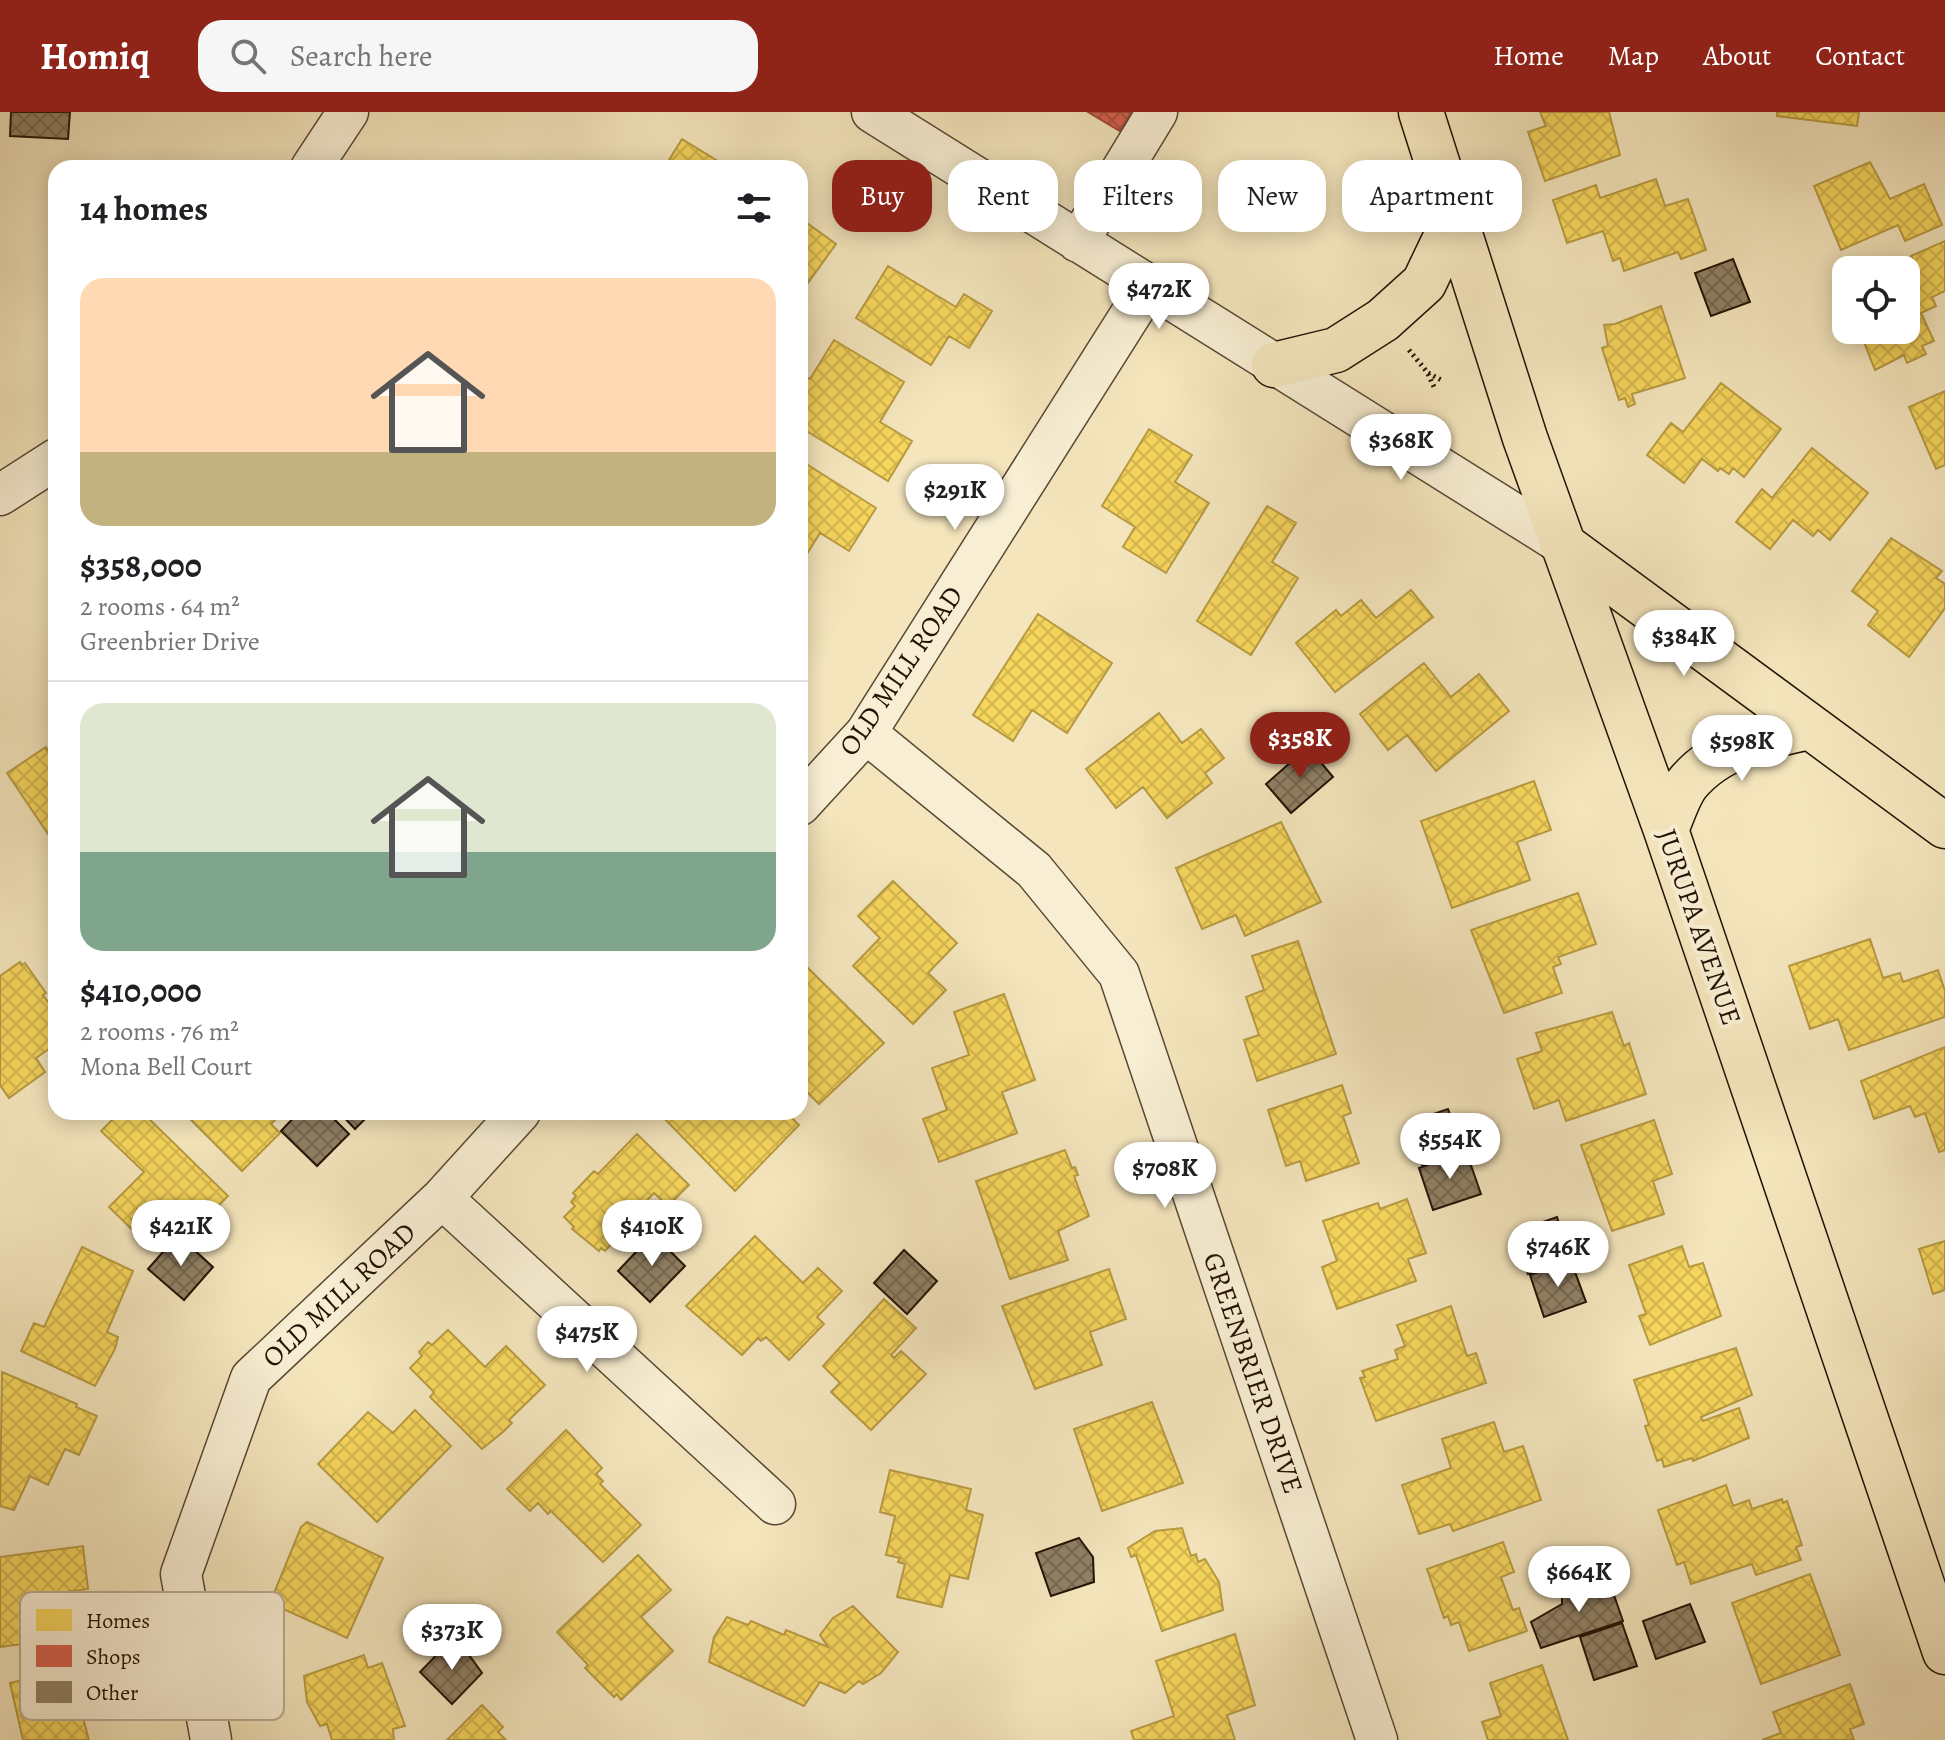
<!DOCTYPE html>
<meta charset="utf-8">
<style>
:root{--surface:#fff;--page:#f6f6f6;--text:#202124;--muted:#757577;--line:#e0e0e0;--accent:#8f2418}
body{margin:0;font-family:Alegreya,serif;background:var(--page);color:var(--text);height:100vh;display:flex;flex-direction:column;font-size:30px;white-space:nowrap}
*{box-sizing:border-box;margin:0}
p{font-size:26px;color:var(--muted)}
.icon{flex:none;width:44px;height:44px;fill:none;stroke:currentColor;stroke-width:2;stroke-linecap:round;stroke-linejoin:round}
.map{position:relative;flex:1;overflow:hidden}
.drawer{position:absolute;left:48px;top:48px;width:760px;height:960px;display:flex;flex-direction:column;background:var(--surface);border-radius:24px;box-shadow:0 4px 20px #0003}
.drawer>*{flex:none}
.guide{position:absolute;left:832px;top:48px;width:760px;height:72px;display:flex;gap:16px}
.controls{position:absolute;left:1832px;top:144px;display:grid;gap:16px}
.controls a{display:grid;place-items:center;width:88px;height:88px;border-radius:16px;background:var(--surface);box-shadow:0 4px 20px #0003;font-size:40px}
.price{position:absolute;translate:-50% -68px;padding:0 18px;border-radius:28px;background:#fff;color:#222;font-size:26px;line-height:52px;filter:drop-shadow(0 2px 4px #0008)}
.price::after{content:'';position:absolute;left:50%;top:48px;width:24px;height:18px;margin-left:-12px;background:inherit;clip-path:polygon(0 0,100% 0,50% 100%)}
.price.current{background:var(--accent);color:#fff}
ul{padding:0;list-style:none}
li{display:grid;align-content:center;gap:16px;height:424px;padding:0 32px}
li+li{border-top:2px solid var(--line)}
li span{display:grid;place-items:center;height:248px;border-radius:24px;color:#555}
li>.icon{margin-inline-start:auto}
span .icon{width:144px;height:144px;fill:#fffc;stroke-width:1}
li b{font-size:34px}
h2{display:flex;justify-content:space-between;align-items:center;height:96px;padding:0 32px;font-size:34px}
.chip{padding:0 28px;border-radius:24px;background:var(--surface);box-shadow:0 4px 20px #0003;font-size:28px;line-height:72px}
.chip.current{background:var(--accent);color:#fff}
header{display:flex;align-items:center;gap:48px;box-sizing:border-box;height:112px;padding:0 40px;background:var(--accent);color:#fff}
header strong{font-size:38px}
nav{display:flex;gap:44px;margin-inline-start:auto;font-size:28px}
.search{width:560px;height:72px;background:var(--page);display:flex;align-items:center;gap:20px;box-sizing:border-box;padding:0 28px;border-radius:24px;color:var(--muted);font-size:30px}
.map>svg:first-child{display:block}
.homes{fill:url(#homes-cross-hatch);stroke:#b79a42;stroke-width:2}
.shops{fill:url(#shops-cross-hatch);stroke:#a14937;stroke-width:2}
.building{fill:url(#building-cross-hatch);stroke:#241205;stroke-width:2}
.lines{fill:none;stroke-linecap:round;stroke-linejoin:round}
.minor-casing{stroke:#584733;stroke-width:43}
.major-casing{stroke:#241205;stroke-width:47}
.path{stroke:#241205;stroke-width:5;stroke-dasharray:2 4;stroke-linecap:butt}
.minor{stroke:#f8eed3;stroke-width:40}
.major{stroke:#f4e5bc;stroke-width:44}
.labels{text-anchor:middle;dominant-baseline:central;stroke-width:8;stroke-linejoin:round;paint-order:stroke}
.street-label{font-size:28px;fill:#241205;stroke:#f8eed3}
.key{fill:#f8eed3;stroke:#b8ac95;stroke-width:2}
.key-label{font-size:22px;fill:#241205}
</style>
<header>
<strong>Homiq</strong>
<div class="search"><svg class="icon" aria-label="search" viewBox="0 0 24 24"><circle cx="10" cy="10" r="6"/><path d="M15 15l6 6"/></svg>Search here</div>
<nav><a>Home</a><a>Map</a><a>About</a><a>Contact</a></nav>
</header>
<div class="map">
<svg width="1945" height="1628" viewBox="0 0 1945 1628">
<defs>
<pattern id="homes-cross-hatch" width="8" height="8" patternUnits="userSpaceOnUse" patternTransform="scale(2)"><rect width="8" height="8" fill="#f6d55c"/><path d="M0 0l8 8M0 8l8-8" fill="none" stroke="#d3b64e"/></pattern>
<pattern id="shops-cross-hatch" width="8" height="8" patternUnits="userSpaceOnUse" patternTransform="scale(2)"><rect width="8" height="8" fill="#d6604d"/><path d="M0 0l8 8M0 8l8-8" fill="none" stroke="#ad4e3e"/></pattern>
<pattern id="building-cross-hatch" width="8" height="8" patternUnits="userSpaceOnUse" patternTransform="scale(2)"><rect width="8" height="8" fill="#908064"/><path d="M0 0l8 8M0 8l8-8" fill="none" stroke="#756750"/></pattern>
</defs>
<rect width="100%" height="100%" fill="#f4e5bc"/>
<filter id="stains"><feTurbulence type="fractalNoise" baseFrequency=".0025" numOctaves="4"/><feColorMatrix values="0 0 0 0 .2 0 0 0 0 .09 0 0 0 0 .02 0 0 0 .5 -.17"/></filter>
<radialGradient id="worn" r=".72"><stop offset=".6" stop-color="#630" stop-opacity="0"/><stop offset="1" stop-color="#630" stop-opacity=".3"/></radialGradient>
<path class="homes" d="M1540 0H1609L1620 43 1545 69 1528 20 1546 14Z
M1777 0H1859L1857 14 1777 4Z
M682 27 729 56H664Z
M1870 50 1890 87 1924 72 1942 113 1905 129 1898 113 1841 138 1814 74Z
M1656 67 1665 94 1688 87 1706 138 1681 147 1678 140 1624 159 1620 146 1613 149 1603 119 1567 131 1553 88 1596 73 1600 86Z
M800 106 836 132 800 182Z
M1945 129V179L1932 185 1936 194 1921 201 1934 229 1922 234 1926 242 1907 251 1904 243 1875 258 1863 228 1859 230 1854 218H1906V158H1894L1914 150 1911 144Z
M888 154 956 195 964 182 992 199 969 236 949 224 931 253 856 206Z
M1661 194 1685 266 1632 282 1635 292 1628 295 1625 286 1619 288 1602 236 1608 234 1604 213 1615 212Z
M834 228 904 270 880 310 912 329 888 369 800 315V275L806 265 810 267Z
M1721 271 1781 317 1744 365 1733 356 1729 362 1720 356 1718 359 1702 347 1684 371 1647 343 1671 311 1683 320Z
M1945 279V353L1936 357 1909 295Z
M1149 317 1192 343 1175 370 1209 391 1166 461 1123 435 1135 415 1102 394Z
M1812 336 1868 381 1830 428 1818 418 1813 424 1793 408 1770 437 1736 410 1762 377 1772 386Z
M800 348 876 396 849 439 820 421 800 453Z
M1267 394 1296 411 1272 450 1298 466 1251 543 1197 509Z
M1891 426 1942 459 1936 466 1945 472V496L1909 545 1868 513 1878 499 1852 479Z
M1411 478 1433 505 1335 580 1296 531 1336 498 1341 504 1361 488 1376 506Z
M1038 502 1112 551 1067 621 1032 598 1013 629 973 603Z
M1424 551 1451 585 1479 562 1509 599 1436 659 1407 623 1388 638 1360 602Z
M1159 601 1182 631 1201 617 1224 646 1205 661 1212 671 1167 706 1143 675 1116 696 1086 657Z
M46 635 52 645 56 642V722L50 725 7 661Z
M1534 669 1551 718 1517 730 1530 768 1452 796 1421 709Z
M1281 710 1321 790 1245 824 1236 803 1202 817 1176 756Z
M893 769 957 831 928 861 946 878 913 912 853 854 880 826 858 804Z
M1578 781 1596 832 1558 845 1561 852 1553 855 1562 881 1504 901 1471 818Z
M1870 827 1883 866 1900 861 1903 870 1938 858 1945 879V905L1849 938 1838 907 1810 917 1789 854Z
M1298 829 1336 942 1257 969 1244 928 1259 923 1246 885 1264 878 1252 844Z
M20 850 22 853 25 851 46 881 43 883 56 901V932L36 946 45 960 9 986 0 973V864Z
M804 852 884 931 819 992 800 973V856Z
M1004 882 1035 968 1002 980 1017 1021 939 1050 923 1007 947 998 932 956 969 943 954 900Z
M1612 900 1624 934 1629 931 1646 982 1566 1009 1559 988 1534 997 1517 947 1542 939 1536 921Z
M1945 935V1038L1939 1040 1925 1001 1915 1005 1910 994 1874 1007 1861 969Z
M1342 973 1351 1001 1343 1004 1359 1051 1306 1069 1300 1049 1286 1054 1268 998Z
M120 1000H142L228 1084 188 1125 173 1110 149 1134 109 1095 144 1060 101 1019Z
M187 1000H283L271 1012 280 1021 242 1059 185 1002Z
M658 1000H786L799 1013 735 1079Z
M1654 1008 1672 1062 1653 1069 1664 1102 1612 1119 1581 1033Z
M637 1022 689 1073 668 1094 654 1081 633 1103 636 1106 605 1139 601 1136 599 1139 572 1117 574 1115 564 1105 575 1094 571 1090 576 1084 573 1081 594 1059 598 1062Z
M1065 1038 1072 1056 1075 1055 1078 1063 1074 1064 1089 1104 1058 1119 1068 1148 1010 1167 976 1069Z
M1407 1087 1426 1141 1408 1147 1416 1169 1337 1197 1322 1155 1337 1149 1323 1109 1378 1091 1380 1097Z
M755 1124 803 1171 818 1156 842 1179 817 1205 824 1212 789 1248 766 1225 761 1229 758 1226 742 1243 686 1194Z
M1945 1129V1178L1933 1182 1919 1137Z
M1682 1134 1689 1155 1703 1151 1721 1204 1650 1233 1639 1204 1646 1202 1629 1153Z
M82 1135 133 1159 107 1220 118 1225 115 1237 95 1274 21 1239 34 1211 44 1215Z
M1109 1157 1126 1207 1090 1220 1102 1253 1035 1277 1002 1194Z
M884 1187 916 1216 891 1243 894 1246 901 1239 926 1262 871 1318 831 1280 840 1271 823 1254Z
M1451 1194 1467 1244 1476 1241 1486 1271 1376 1309 1360 1266 1365 1265 1362 1259 1398 1247 1395 1238 1405 1234 1397 1213Z
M448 1218 485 1255 506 1234 545 1273 509 1308 512 1311 503 1320 482 1337 430 1285 434 1280 410 1256 422 1244 419 1240 428 1230 432 1233Z
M1736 1236 1752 1283 1701 1305 1703 1309 1739 1296 1749 1326 1693 1349 1692 1346 1664 1355 1662 1347 1657 1349 1645 1314 1649 1313 1634 1268Z
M2 1260 77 1292 76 1295 97 1304 79 1343 65 1337 48 1373 30 1364 14 1398 0 1394Z
M1152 1290 1183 1371 1102 1399 1074 1317Z
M415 1298 451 1334 377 1410 318 1352 368 1300 393 1321Z
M1494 1310 1504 1340 1523 1334 1541 1388 1453 1419 1450 1412 1419 1422 1402 1373 1451 1356 1442 1327Z
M566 1318 602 1356 596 1362 603 1369 600 1372 641 1413 603 1450 551 1399 548 1402 538 1391 530 1399 507 1377Z
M890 1358 971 1377 966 1398 983 1403 968 1467 950 1463 942 1495 897 1485 905 1452 898 1450 900 1446 886 1443 895 1404 880 1400Z
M1726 1373 1733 1394 1749 1388 1752 1397 1782 1387 1783 1391 1787 1389 1802 1433 1796 1435 1801 1448 1756 1463 1752 1452 1691 1472 1684 1450 1677 1453 1658 1398Z
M307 1410 383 1446 347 1526 270 1491 301 1415Z
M1182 1416 1191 1444 1196 1442 1198 1450 1205 1447 1219 1470 1223 1498 1162 1519 1136 1443 1131 1445 1128 1436 1155 1419Z
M1503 1430 1514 1460 1501 1465 1513 1498 1519 1496 1527 1519 1469 1539 1459 1510 1451 1513 1448 1504 1444 1506 1427 1457Z
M83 1434 88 1477 44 1483 46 1529 0 1535V1445Z
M638 1443 671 1478 641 1505 673 1539 621 1588 617 1582 614 1585 585 1556 588 1553 557 1520Z
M1810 1462 1840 1543 1761 1572 1732 1491Z
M853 1494 898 1540 881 1561 863 1572 859 1569 845 1581 820 1570 804 1594 709 1550 714 1525 727 1505 748 1513 751 1509 784 1523 786 1518 828 1535 820 1523 833 1506Z
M1235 1522 1255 1593 1227 1603 1235 1628H1134L1131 1619 1174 1604 1156 1549Z
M364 1543 368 1556 382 1551 405 1614 393 1617 394 1628H332L327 1612 320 1614 307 1590 304 1564Z
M109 1547 120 1597 83 1606 89 1628H23L10 1571Z
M1542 1553 1568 1628H1488L1482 1610 1501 1604 1490 1571Z
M1850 1572 1864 1612 1850 1617 1854 1628H1762L1781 1621 1773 1600Z
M482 1593 503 1615 498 1620 506 1628H447Z"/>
<path class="shops" d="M1088 0H1131L1120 19Z"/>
<path class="building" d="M11 0H70L68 27 10 24Z
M1733 147 1750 190 1711 204 1695 161Z
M1308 635 1333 665 1291 701 1266 672Z
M1448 997 1463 1038 1422 1053 1407 1011Z
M299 1000H327L349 1022 317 1054 281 1019Z
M339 1000H372L355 1017Z
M1466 1039 1481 1082 1433 1098 1419 1056Z
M1557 1105 1571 1148 1528 1162 1514 1120Z
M653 1122 685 1154 650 1190 618 1159Z
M178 1123 213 1155 184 1188 148 1157Z
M904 1138 937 1169 907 1202 874 1171Z
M1571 1149 1586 1190 1544 1205 1530 1163Z
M1079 1426 1093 1445 1094 1470 1051 1484 1036 1441Z
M1608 1466 1623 1509 1541 1536 1531 1510 1562 1492V1482Z
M1690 1492 1705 1530 1656 1547 1643 1509Z
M1622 1511 1637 1554 1594 1568 1580 1525Z
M450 1529 469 1543 482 1561 452 1592 420 1560Z"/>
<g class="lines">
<defs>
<path id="minor" d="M872 0 1562 432
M311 56 348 0
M1078 130 1157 0
M0 383 56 347
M866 621 1034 758 1119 862 1377 1628
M800 693 866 621 1148 175
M442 1086 775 1392
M211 1628 181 1462 251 1266 442 1086 520 1000"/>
<path id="major" d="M1421 0 1525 326 1666 718 1945 1540
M1274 253 1336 238 1383 208 1424 171 1456 104
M1562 432 1945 714
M1666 718C1672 704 1678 684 1687 672 1717 635 1766 624 1810 615"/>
</defs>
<use href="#minor" class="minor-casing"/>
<use href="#major" class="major-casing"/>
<path class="path" d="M1409 238 1428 261 1443 269
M1428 262 1435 277"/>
<use href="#minor" class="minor"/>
<use href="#major" class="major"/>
</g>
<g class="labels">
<g class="street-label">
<text transform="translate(901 559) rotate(-56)">OLD MILL ROAD</text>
<text transform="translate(1699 815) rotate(71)">JURUPA AVENUE</text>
<text transform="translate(339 1183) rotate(-43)">OLD MILL ROAD</text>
<text transform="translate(1253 1261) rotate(71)">GREENBRIER DRIVE</text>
</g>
</g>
<rect x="20" y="1480" width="264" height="128" rx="12" class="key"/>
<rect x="36" y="1497" width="36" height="22" fill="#f6d55c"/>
<rect x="36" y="1533" width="36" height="22" fill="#d6604d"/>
<rect x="36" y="1569" width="36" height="22" fill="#908064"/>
<g class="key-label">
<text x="86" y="1516">Homes</text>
<text x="86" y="1552">Shops</text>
<text x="86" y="1588">Other</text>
</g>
<rect width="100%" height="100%" filter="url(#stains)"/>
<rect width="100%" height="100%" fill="url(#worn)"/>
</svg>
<div class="controls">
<a><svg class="icon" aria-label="locate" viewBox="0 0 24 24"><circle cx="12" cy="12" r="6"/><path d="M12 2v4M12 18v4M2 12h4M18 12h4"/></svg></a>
</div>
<b class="price" style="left:1159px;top:219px">$472K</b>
<b class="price" style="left:1401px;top:370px">$368K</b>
<b class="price" style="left:955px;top:420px">$291K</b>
<b class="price" style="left:1684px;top:566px">$384K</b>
<b class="price current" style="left:1300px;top:668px">$358K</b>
<b class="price" style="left:1742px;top:671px">$598K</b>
<b class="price" style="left:1450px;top:1069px">$554K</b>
<b class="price" style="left:1165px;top:1098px">$708K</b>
<b class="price" style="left:181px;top:1156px">$421K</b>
<b class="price" style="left:652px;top:1156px">$410K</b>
<b class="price" style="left:1558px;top:1177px">$746K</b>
<b class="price" style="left:587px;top:1262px">$475K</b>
<b class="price" style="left:1579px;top:1502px">$664K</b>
<b class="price" style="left:452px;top:1560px">$373K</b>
<div class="guide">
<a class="chip current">Buy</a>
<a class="chip">Rent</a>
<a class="chip">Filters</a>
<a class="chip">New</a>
<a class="chip">Apartment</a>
</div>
<section class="drawer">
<h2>14 homes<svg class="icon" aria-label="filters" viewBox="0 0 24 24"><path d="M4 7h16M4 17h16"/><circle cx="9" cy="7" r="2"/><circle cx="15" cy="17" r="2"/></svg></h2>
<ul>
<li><span style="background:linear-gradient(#ffd9b3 70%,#c2b280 0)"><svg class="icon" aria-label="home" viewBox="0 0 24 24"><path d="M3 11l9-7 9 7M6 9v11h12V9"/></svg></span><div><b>$358,000</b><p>2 rooms · 64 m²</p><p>Greenbrier Drive</p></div></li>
<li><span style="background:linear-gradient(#dfe7d0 60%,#7fa58c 0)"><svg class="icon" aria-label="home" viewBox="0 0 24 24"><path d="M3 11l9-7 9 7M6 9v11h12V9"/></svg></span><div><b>$410,000</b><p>2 rooms · 76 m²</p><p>Mona Bell Court</p></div></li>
</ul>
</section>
</div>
